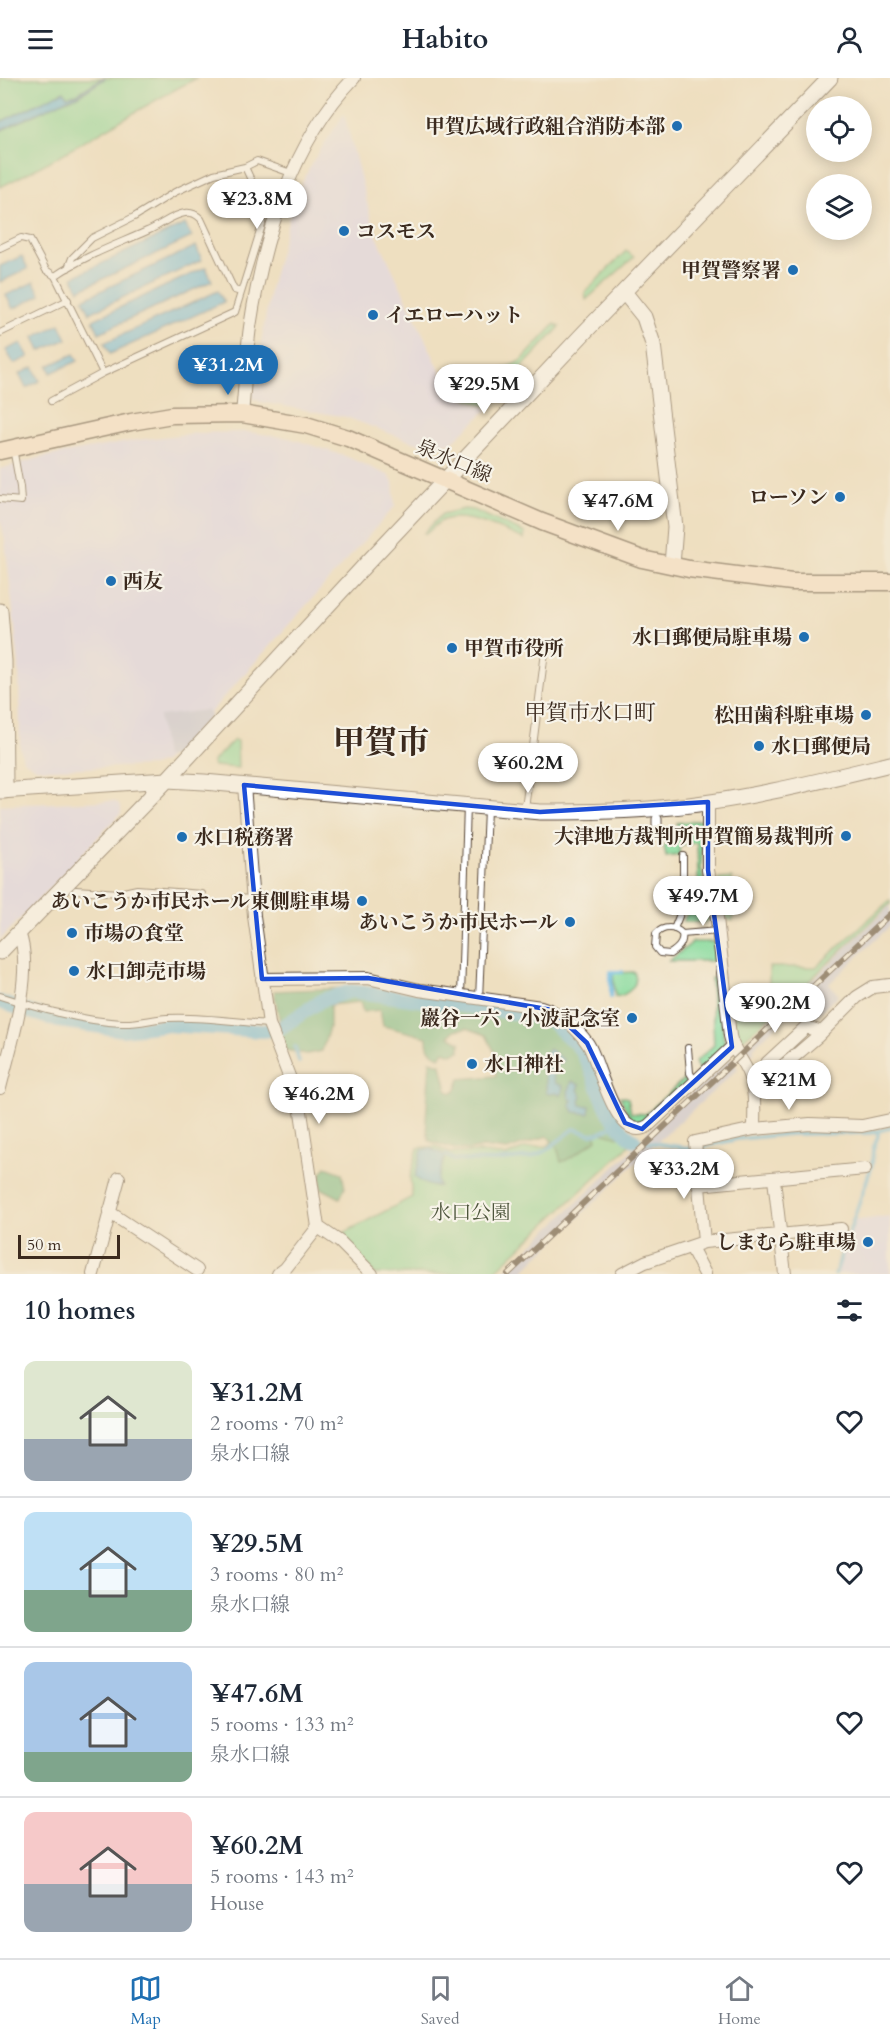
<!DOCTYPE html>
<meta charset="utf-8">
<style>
:root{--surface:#fff;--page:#f2f2f3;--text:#1f2937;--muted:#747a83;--line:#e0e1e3;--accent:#1f6fb2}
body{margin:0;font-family:Cardo,"Noto Serif JP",serif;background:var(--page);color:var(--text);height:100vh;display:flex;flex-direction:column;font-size:22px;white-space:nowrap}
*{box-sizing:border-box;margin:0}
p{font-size:20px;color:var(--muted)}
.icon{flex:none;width:33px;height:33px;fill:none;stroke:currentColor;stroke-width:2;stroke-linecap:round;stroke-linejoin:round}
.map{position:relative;height:1196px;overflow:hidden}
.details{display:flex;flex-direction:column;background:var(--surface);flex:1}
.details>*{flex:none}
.buttons{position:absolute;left:806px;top:18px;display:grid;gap:12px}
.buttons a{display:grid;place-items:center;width:66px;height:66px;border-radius:50%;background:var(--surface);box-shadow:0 3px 15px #0003;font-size:30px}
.scale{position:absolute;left:18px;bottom:15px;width:102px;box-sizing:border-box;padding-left:6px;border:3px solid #3b2a1e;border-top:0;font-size:16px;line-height:21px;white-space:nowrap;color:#3b2a1e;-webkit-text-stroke:4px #f7f3e8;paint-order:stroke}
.price{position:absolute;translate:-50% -51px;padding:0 14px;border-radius:21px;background:#fff;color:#222;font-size:20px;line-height:39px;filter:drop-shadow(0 2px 3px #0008)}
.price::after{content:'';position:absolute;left:50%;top:36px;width:18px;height:14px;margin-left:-9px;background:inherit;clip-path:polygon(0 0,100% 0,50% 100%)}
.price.selected{background:var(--accent);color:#fff}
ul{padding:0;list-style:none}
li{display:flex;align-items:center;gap:18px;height:150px;padding:0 24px}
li+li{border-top:2px solid var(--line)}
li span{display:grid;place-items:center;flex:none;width:168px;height:120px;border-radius:12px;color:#555}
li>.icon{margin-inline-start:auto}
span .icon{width:72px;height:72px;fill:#fffc;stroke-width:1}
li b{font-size:26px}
h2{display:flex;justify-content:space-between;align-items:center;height:72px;padding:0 24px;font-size:26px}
header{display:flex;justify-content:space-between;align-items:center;height:78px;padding:0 24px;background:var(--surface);font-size:27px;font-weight:800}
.dock{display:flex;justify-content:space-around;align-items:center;height:84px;border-top:2px solid var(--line);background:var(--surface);font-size:16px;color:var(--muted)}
.dock a{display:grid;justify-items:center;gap:3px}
.dock .selected{color:var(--accent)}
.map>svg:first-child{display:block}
.built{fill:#dad6f7}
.industrial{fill:#c0c2dd}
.green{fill:#87da9b;stroke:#61825c;stroke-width:1.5}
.forest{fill:#6dba83;stroke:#547250;stroke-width:1.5}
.water{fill:#63b8df;stroke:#4f717e;stroke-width:1.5}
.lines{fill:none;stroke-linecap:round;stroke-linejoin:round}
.stream{stroke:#63b8df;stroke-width:4}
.canal{stroke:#63b8df;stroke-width:14}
.service-casing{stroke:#564536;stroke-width:8}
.pedestrian-casing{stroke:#564536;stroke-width:11}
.minor-casing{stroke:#564536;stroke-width:14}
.tertiary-casing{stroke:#564536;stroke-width:17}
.secondary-casing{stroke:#564536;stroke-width:19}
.service{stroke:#fff;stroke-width:6}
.pedestrian{stroke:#fff;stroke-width:9}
.minor{stroke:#fff;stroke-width:12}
.tertiary{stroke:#fff;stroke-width:15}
.secondary{stroke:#fbe5cf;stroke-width:16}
.rail-casing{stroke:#3b2a1e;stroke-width:6}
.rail{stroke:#f7f3e8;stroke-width:4;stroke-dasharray:11;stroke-linecap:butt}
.marked{fill:none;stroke:#1d4ed8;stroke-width:4.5;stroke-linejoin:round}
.poi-dot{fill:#1f6fb2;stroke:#f7f3e8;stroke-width:2}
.labels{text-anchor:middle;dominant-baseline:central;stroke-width:4.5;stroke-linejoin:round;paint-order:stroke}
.poi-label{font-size:20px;font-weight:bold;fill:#3b2a1e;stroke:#f7f3e8;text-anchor:end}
.street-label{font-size:20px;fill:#3b2a1e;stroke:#f7f3e8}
.park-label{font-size:20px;fill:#4e563d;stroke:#f7f3e8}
.quarter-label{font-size:22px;fill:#3b2a1e;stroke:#f7f3e8}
.town-label{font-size:32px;font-weight:bold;fill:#3b2a1e;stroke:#f7f3e8}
</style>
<header><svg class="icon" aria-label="menu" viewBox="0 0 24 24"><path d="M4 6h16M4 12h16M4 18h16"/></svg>Habito<svg class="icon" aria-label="person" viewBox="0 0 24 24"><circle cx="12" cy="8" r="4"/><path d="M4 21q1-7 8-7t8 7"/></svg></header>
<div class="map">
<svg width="890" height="1196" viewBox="0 0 890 1196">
<rect width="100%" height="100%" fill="#f7f3e8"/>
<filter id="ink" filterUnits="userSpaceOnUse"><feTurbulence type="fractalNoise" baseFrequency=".0167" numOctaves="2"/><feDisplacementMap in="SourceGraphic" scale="12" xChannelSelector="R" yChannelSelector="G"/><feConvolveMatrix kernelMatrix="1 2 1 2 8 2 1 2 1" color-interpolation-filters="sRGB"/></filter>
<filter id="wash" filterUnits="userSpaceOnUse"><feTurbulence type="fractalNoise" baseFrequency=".008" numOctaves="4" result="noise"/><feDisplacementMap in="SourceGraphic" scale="24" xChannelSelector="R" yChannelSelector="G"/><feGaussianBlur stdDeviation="1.35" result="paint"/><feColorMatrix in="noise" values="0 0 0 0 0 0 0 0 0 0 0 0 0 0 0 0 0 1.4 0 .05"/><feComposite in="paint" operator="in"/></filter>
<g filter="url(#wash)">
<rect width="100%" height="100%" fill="#eedfc0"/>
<path class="built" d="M344 36 374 152 450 314 488 331 451 365 434 367 413 364 346 339 261 324 252 320 271 207 294 121 312 85Z
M248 354 289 360 345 378 388 397 393 403 395 428 173 676 163 684 152 688 47 691 36 690 23 682 20 669 19 587 5 462 0 440V391L43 379 138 362 198 355Z
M113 723 118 725 121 729V735L0 862V727Z
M890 1138V1196H836L853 1143Z"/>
<path class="industrial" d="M206 632 211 638 173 679H165L159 638Z
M890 828V848L829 906 839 917 808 945 794 931 753 970 755 973 745 982 739 972Z
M730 980 738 991 656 1065 520 1196H501L644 1061 649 1052Z"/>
<path class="green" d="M0 0H197C130 34 68 77 0 109Z
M626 173 634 179 586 222 585 214Z
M555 246 560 249 486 328 455 315 457 311 521 283Z
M464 431 474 432 525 455 524 461C504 453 462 432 441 443 436 446 431 452 426 456L424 455 442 436Z
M234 662 237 663 238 690 213 688 212 686 214 682Z
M704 742 701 789 709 838 705 844H683L690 830 699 829 697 765 684 766 679 770 680 777 666 779 664 768 677 757V745Z
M732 800 733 843 725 841 719 801Z
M890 822V826L785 926 782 913 769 907V889H816Z
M693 864H713L716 883H669Z
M634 894C640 907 628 917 615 919L613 895Z
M711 900H716L725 970 699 993 695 984 714 967Z
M733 919 757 920 758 931 772 937 738 966 734 954Z
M684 1001 687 1006 644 1045 631 1043 620 1018 628 1020 631 1035 646 1036Z
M601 1005 622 1051 635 1062 492 1196H375L338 1158 412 1119 410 1099 418 1070 436 1068 450 1075 477 1074 506 1078 525 1070 548 1068Z"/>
<path class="forest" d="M346 910 469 926 516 930 553 939 583 971 611 1031 620 1044 622 1055 618 1059 598 1053 595 1056 597 1061C584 1069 576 1079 561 1084L557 1068 547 1058 507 1072 483 1069 469 1072 455 1071 429 1063 426 1042 430 983 441 986 447 1013 451 1015 456 1012 460 1001 496 998 497 979 486 957 467 950 455 952 449 958 460 964V973L452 976 444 973 440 979C429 974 427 970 427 959L383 948 380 932 363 934 360 924 330 927V946L322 973 307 976 285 972 274 913Z
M326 1089 342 1095 345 1110 340 1120 321 1110V1095Z"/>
<path class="water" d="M102 0H106L78 18 65 22 0 53V44L64 13 67 18 77 16Z
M185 146 192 159 79 212 73 199Z
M196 168 202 182 90 235 83 221Z
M22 178 28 191 0 204V188Z
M206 189 212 203 99 255 93 242Z
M34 204 41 217 13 231 6 217Z
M218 213 224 224 110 276 104 265Z
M60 246 67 261 40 273 34 259Z
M21 265 29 279 14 286 6 272Z
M74 276 78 283 51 295 48 288Z
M33 289 40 303 26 310 19 296Z
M549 971 564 982 552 993 555 1005 563 1008 562 1016 559 1017 557 1015 550 1016 546 1015C547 1003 545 994 538 985Z
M572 1003 580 1007 578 1012 582 1018 580 1022 581 1027 590 1028 589 1036 574 1034 570 1026 572 1022 569 1020 568 1014Z
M430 1070 446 1077 437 1103 439 1108C430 1110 422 1105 415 1099L422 1072Z"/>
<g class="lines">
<path class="stream" d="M611 918V894H622
M290 944 291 947
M295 969 299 984
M634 1062 694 1071 737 1061 790 1056 870 1055 890 1050
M446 1077 454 1082 495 1083 532 1079 545 1073 574 1051 591 1056 598 1055 617 1046
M835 1196 872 1087 873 1071 878 1058V1053"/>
<path class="canal" d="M0 924 58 943 123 952 165 947 263 953 279 951 322 922 351 913 544 939C553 943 559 950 566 957 570 961 575 965 579 970 601 1001 599 1037 634 1062"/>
</g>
</g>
<g filter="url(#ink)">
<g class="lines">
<defs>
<path id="service" d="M0 170 21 160 30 162 46 192 55 198 103 295
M68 190 72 180 92 160 134 139 175 114 214 96 245 89 257 83 291 95
M55 198C84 178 116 167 147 153 160 148 171 137 185 135 192 134 196 136 201 141L234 212 241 214
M0 255 68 222
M51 323 103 295 235 234 262 147 263 128 245 89
M0 421 21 423 20 409 13 370
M525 731 546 566
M76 812 119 815 137 811 202 816
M237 820 252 821
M674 851 683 828V778
M682 856C684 866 677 871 670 876L660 875 655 869 656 856C663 848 675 848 682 856L718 853
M0 918C38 930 81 943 122 945 137 946 152 941 167 940 200 938 236 944 269 946
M461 918 467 727
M479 921 487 731
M688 970 690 995 695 1003"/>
<path id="pedestrian" d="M657 746V741"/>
<path id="minor" d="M242 336C245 307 246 278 250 249 263 162 292 64 354 0
M244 707 254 838 269 946 300 1027 318 1149 340 1164 372 1196
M708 724V792L717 840 730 958C733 973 744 983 749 997 756 1014 754 1033 754 1051
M262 901 368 900 419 912 541 929C559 934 577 950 588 966 600 984 615 1067 648 1048L732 969
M822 954 806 949 767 985 775 995 817 959 857 919 873 909 890 907
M0 1010C10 969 35 894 19 855
M774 1101 785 1196
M698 1107 865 1091
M109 1134 197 1192
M704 1164 695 1064 754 1051 810 1046 862 1048 890 1042
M691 1169 705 1196
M93 1196 119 1100
M278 1196 285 1191 318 1149
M622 1196 645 1184 704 1164 841 1151"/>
<path id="tertiary" d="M624 214 644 239 653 266 675 449 672 487
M0 533 4 583 5 713
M0 713 167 702 204 704 540 734C580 734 620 734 660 730 736 724 816 704 890 686
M0 874 167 702 367 485 581 258 830 0"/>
<path id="secondary" d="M0 373 131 344 172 337 242 336 306 347 348 360 542 444 642 481 689 491 792 504H890"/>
</defs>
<use href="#service" class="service-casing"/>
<use href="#pedestrian" class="pedestrian-casing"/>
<use href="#minor" class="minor-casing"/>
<use href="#tertiary" class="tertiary-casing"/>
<use href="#secondary" class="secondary-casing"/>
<use href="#service" class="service"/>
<use href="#pedestrian" class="pedestrian"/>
<use href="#minor" class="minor"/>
<use href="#tertiary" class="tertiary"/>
<use href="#secondary" class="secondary"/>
<defs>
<path id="rail" d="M508 1196 890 836"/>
</defs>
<use href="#rail" class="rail-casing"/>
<use href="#rail" class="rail"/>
</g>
</g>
<path d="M0 0H890V1196H0ZM244 707 540 734 708 724V792L732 969 642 1051 625 1045 587 965 552 932 368 900 262 901Z" fill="#eedfc0" fill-opacity=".55" fill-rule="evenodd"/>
<path class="marked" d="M244 707 540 734 708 724V792L732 969 642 1051 625 1045 587 965 552 932 368 900 262 901Z"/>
<g class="poi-dot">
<circle cx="677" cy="48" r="6"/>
<circle cx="344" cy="153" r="6"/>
<circle cx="793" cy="192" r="6"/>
<circle cx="373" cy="237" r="6"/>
<circle cx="840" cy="419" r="6"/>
<circle cx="111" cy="503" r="6"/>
<circle cx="804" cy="559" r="6"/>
<circle cx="452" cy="570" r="6"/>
<circle cx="866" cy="637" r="6"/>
<circle cx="759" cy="668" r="6"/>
<circle cx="846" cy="758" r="6"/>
<circle cx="182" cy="759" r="6"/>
<circle cx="362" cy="823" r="6"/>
<circle cx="570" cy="844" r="6"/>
<circle cx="72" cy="855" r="6"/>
<circle cx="74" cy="893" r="6"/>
<circle cx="632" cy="940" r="6"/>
<circle cx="472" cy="986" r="6"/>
<circle cx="868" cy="1164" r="6"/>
</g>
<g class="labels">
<g class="poi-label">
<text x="665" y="48">甲賀広域行政組合消防本部</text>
<text x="356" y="153" text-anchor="start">コスモス</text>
<text x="781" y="192">甲賀警察署</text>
<text x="385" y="237" text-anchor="start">イエローハット</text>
<text x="828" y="419">ローソン</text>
<text x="123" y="503" text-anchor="start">西友</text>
<text x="792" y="559">水口郵便局駐車場</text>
<text x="464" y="570" text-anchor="start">甲賀市役所</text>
<text x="854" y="637">松田歯科駐車場</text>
<text x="771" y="668" text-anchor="start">水口郵便局</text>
<text x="834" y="758">大津地方裁判所甲賀簡易裁判所</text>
<text x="194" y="759" text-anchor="start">水口税務署</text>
<text x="350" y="823">あいこうか市民ホール東側駐車場</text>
<text x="558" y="844">あいこうか市民ホール</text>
<text x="84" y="855" text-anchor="start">市場の食堂</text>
<text x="86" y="893" text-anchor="start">水口卸売市場</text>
<text x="620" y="940">巖谷一六・小波記念室</text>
<text x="484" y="986" text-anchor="start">水口神社</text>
<text x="856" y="1164">しまむら駐車場</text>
</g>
<g class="street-label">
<text transform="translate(454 383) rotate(23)">泉水口線</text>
</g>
<g class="park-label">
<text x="471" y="1134">水口公園</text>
</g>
<g class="quarter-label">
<text x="590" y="635">甲賀市水口町</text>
</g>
<g class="town-label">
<text x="381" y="665">甲賀市</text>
</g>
</g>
</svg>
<div class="buttons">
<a><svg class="icon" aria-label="locate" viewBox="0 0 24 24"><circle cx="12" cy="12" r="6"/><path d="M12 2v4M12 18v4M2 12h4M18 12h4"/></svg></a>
<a><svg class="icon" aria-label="layers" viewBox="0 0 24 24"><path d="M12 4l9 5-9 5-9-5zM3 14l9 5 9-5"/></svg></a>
</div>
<div class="scale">50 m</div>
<b class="price" style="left:257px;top:152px">¥23.8M</b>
<b class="price selected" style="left:228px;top:318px">¥31.2M</b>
<b class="price" style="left:484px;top:337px">¥29.5M</b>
<b class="price" style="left:618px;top:454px">¥47.6M</b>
<b class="price" style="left:528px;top:716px">¥60.2M</b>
<b class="price" style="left:703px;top:849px">¥49.7M</b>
<b class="price" style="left:775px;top:956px">¥90.2M</b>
<b class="price" style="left:789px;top:1033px">¥21M</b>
<b class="price" style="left:319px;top:1047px">¥46.2M</b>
<b class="price" style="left:684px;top:1122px">¥33.2M</b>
</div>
<section class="details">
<h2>10 homes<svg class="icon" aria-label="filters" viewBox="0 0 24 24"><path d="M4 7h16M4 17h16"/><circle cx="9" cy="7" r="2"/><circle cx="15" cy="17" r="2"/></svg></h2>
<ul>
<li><span style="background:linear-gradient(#dfe7d0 65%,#9aa5b1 0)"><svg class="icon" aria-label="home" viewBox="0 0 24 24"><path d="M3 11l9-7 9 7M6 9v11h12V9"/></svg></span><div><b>¥31.2M</b><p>2 rooms · 70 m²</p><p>泉水口線</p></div><svg class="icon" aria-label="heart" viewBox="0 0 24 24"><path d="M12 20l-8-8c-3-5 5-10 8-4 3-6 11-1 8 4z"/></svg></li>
<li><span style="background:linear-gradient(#bfe0f5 65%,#7fa58c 0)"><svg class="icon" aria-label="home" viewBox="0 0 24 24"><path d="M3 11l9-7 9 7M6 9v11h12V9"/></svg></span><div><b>¥29.5M</b><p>3 rooms · 80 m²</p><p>泉水口線</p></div><svg class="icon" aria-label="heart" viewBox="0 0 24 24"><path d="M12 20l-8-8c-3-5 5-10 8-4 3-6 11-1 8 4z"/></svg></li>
<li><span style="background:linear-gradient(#a9c7e8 75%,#7fa58c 0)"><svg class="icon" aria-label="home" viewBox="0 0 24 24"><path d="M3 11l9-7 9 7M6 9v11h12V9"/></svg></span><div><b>¥47.6M</b><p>5 rooms · 133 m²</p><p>泉水口線</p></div><svg class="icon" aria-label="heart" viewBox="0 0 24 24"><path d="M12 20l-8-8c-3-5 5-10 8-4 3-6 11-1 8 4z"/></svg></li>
<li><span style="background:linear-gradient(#f6c9c9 60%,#9aa5b1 0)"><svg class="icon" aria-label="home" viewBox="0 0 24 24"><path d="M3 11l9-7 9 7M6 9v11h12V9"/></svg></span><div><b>¥60.2M</b><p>5 rooms · 143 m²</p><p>House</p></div><svg class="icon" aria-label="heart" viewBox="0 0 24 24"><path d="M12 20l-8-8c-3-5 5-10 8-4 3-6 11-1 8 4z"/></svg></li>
</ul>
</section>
<nav class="dock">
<a class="selected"><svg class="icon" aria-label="map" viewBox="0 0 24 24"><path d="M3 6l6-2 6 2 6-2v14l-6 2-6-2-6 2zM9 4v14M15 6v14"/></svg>Map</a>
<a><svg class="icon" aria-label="saved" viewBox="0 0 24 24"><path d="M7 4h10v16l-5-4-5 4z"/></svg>Saved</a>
<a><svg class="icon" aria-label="home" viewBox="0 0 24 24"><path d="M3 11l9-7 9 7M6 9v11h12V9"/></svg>Home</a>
</nav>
